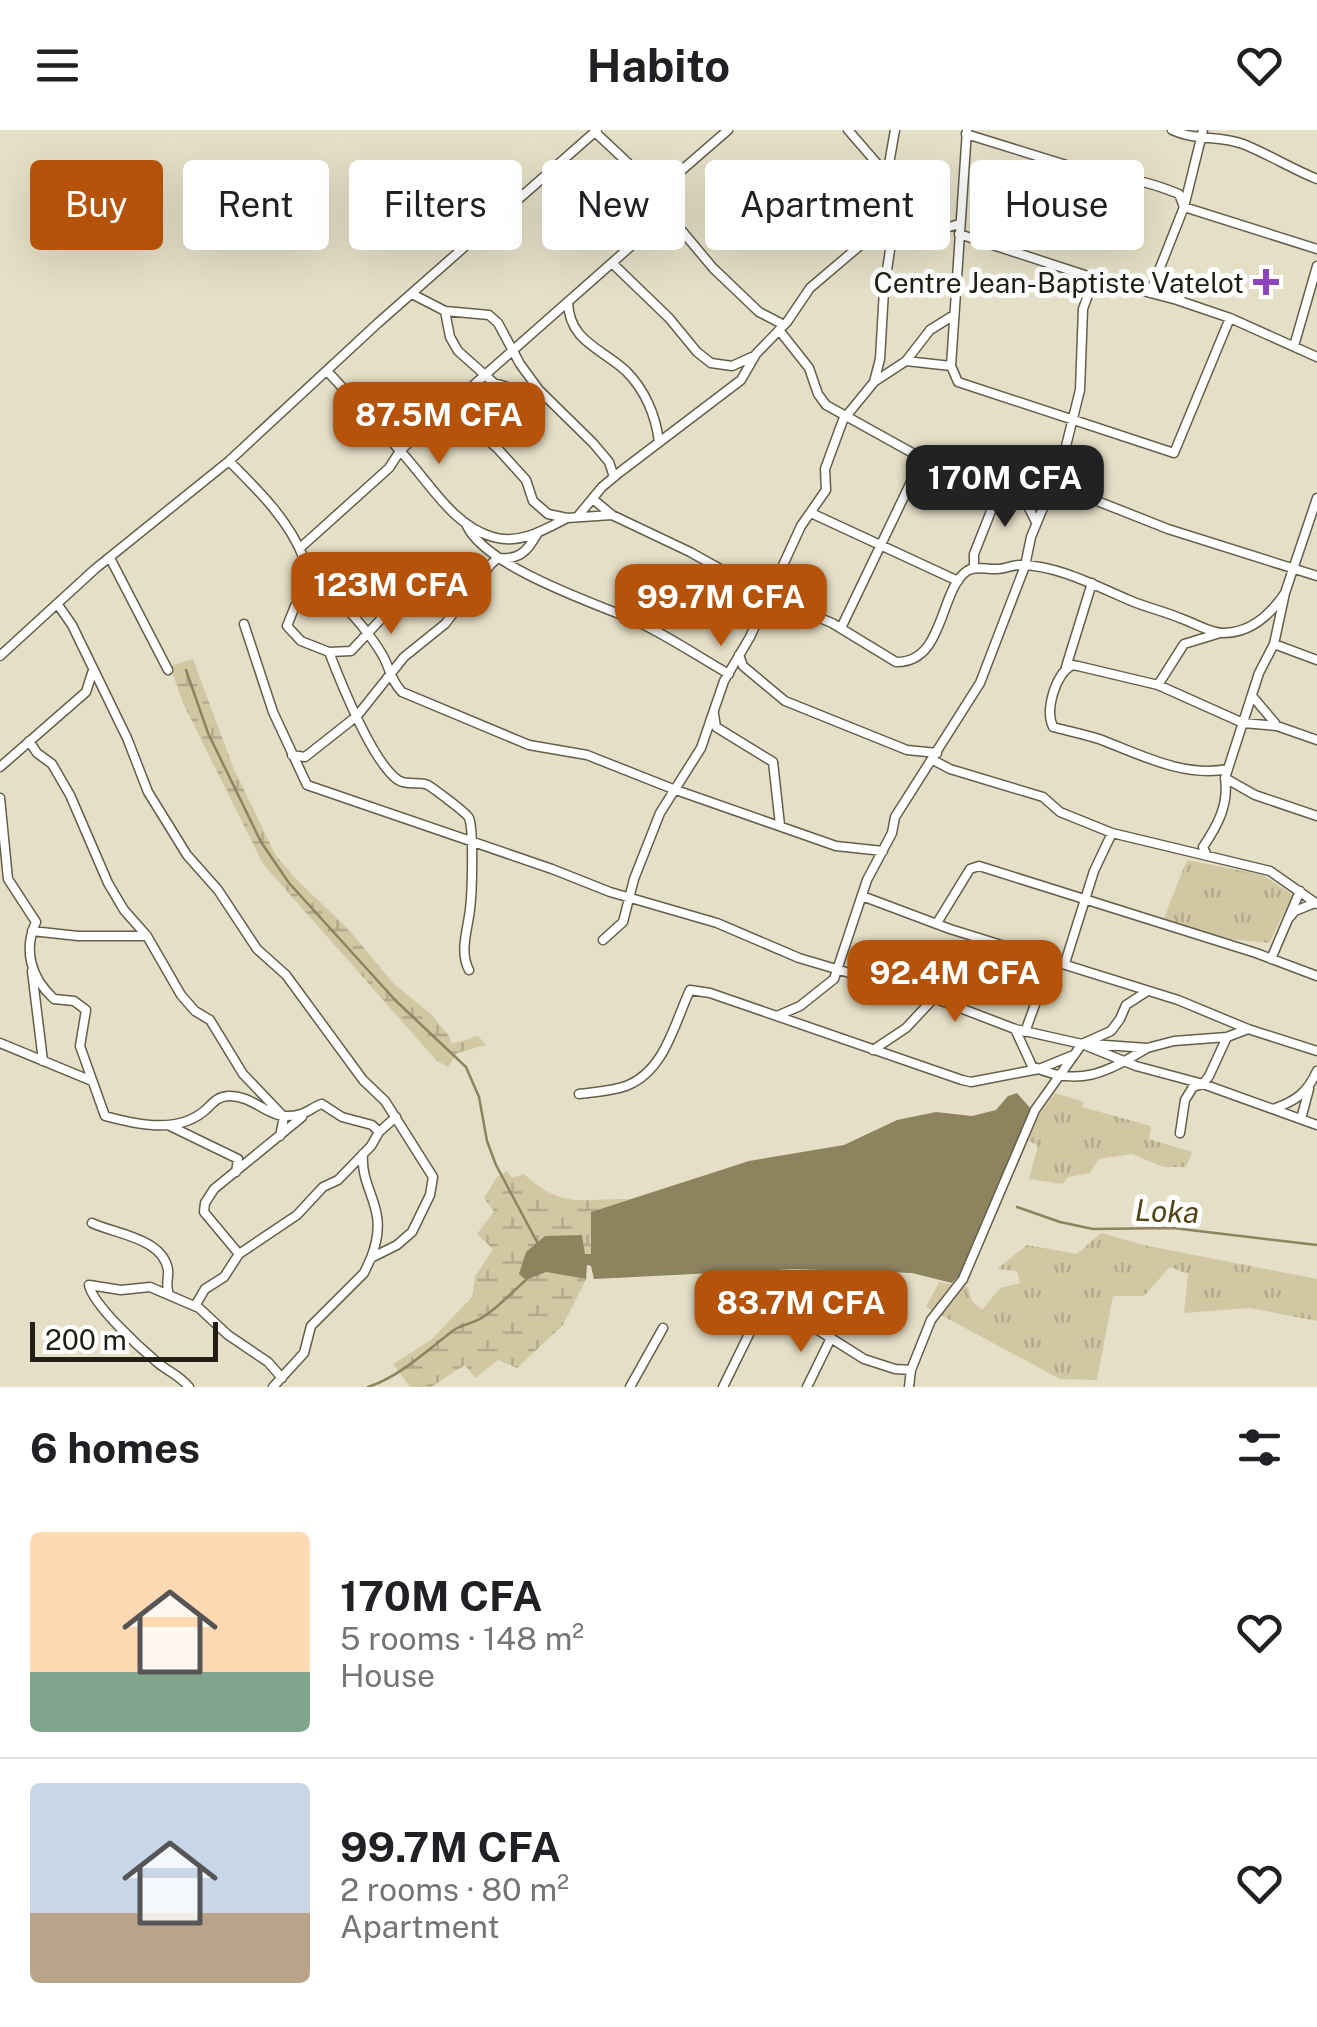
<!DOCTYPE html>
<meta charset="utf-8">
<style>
:root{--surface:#fff;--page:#f6f6f6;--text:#202124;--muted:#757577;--line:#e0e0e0;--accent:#b45309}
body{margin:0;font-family:"Public Sans",sans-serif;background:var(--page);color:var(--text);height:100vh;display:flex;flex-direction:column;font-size:38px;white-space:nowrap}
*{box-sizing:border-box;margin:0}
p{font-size:32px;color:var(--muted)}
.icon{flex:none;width:55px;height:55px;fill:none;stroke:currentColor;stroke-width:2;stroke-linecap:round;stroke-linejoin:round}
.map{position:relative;height:1257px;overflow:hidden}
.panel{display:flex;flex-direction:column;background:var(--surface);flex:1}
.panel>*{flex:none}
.top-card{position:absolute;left:30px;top:30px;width:1258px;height:90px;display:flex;gap:20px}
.scale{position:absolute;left:30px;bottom:25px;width:188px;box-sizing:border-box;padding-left:10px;border:5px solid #211f16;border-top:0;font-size:28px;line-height:35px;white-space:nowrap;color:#211f16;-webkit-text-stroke:8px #fff;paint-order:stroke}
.price{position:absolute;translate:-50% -85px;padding:0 22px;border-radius:20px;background:var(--accent);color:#fff;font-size:32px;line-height:65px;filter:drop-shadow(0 2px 5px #0008)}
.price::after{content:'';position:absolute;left:50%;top:60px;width:30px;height:22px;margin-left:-15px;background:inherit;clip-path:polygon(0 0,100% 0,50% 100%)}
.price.active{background:#222;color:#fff}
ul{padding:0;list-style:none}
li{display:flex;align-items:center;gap:30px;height:250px;padding:0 30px}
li+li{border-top:2px solid var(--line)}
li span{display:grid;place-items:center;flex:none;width:280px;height:200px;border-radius:10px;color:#555}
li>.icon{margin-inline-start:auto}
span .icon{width:120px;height:120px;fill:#fffc;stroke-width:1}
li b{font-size:42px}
h2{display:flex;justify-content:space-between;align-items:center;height:120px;padding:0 30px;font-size:42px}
.chip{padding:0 35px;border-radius:10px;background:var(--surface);box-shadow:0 10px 40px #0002;font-size:35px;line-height:90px}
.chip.active{background:var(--accent);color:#fff}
header{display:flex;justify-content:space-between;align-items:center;height:130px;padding:0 30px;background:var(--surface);font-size:45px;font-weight:700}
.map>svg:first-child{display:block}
.grass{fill:url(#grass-tufts)}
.wetland{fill:url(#wetland-marsh)}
.water{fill:#8e835f}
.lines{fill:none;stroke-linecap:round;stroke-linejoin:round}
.stream{stroke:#8e835f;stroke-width:2.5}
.minor-casing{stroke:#645f4b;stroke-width:11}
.minor{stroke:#fff;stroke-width:8}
.poi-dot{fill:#8d46ba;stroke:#fff;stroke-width:4}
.labels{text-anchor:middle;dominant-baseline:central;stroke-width:10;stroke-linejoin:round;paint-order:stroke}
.poi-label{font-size:28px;fill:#211f16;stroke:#fff;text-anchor:end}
.water-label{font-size:30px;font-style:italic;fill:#514516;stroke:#fff}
</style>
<header><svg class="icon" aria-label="menu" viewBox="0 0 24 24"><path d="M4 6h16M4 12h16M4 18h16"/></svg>Habito<svg class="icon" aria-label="heart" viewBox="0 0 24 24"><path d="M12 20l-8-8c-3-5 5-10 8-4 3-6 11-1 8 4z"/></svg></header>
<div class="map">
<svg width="1317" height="1257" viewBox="0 0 1317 1257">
<defs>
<pattern id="grass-tufts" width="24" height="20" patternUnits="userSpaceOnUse" patternTransform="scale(2.5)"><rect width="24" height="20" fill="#d1c7a2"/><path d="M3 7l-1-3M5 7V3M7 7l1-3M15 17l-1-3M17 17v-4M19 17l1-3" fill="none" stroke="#b3aa8b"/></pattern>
<pattern id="wetland-marsh" width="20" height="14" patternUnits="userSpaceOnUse" patternTransform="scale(2.5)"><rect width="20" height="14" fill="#d1c7a2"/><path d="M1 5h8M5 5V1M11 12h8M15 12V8" fill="none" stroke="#b3aa8b"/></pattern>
</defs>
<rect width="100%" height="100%" fill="#e5dfc7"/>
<path class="grass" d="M1187 730 1263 745 1293 765 1269 813 1231 809 1162 793Z
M1055 963 1084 972 1082 977 1151 996 1149 1009 1192 1022 1186 1037H1163L1132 1024 1099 1029 1090 1043 1068 1047 1063 1054 1029 1049 1038 1016 1028 1010 1037 988Z
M1101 1103 1148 1116 1317 1149V1191L1250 1178 1184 1183 1188 1144 1170 1137 1144 1166H1113L1097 1250 1060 1249 926 1177 939 1152 968 1157 972 1171 982 1180 1000 1158 1020 1153 1017 1141 997 1139 1027 1115 1077 1124Z"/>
<path class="wetland" d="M193 529 233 637 276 726 296 749 349 800 393 853 432 885 449 906 452 914 478 906 486 915 457 923 448 937 436 930 263 734 183 573 170 536Z
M507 1041 512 1048 524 1044C563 1080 581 1068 630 1069L591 1082V1124L585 1125 582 1105 546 1142 586 1149 563 1195 517 1238 498 1230 475 1248 465 1235 431 1257H410L393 1234 431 1210 472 1167 475 1147 493 1119 477 1104 494 1081 484 1068 497 1047Z"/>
<path class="water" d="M1017 963 1031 979 963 1141 952 1153 912 1143 795 1139 594 1149 591 1136 587 1135 586 1149 546 1142 526 1150 519 1144 526 1122 545 1106 582 1105 585 1124H591V1082L749 1031 844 1015 897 990 936 982 972 986 996 980 1008 966Z"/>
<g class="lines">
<path class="stream" d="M186 540 208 603 261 712 289 753 396 871 466 937 479 967 487 1011 496 1035 537 1112
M1017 1077 1060 1092 1093 1099 1173 1098 1317 1115
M368 1257C401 1246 427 1220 454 1200 463 1194 475 1193 483 1187 499 1177 512 1162 526 1150"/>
<defs>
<path id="minor" d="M848 0 887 45V67L896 80 884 160 880 229 874 252
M967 0 951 236 958 252 1174 323 1230 188
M1172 0C1195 11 1219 5 1243 14 1268 24 1292 39 1317 49
M595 2 628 33 661 83 672 89 713 138 759 182 784 195
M966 4 1108 48C1134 48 1154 54 1179 64L1184 77 1317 119
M887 45 895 0
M642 57 660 59 728 0
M959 104 1094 148 1177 170 1230 188 1317 227
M612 133 669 188 697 222 711 233 732 236 752 227
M1150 163 1184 77 1203 0
M412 164 445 181 489 185 498 193 520 234 539 260 593 313 609 332 614 347
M568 172C569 211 601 218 626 241 645 260 656 286 659 312
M445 181 450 207 458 221 494 253 514 259 516 271 498 300 497 318 526 350 533 371 548 384 567 388 612 385
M779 200 809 238 818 264 826 275 927 331 1027 374 1036 392
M1294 216 1317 136
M906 231 951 236
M328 242C353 269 378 296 402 323 429 352 453 396 493 407 519 415 544 400 567 388
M447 281 470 295 497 318
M229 331C258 360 289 390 304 429
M1054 354 1168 399 1317 446
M594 370 612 385 690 422 774 469 832 493 896 532C945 533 939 460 967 441 976 435 987 440 997 439 1005 439 1012 435 1020 435 1057 435 1096 456 1129 470 1145 477 1163 481 1180 488 1192 492 1210 503 1223 503 1251 503 1271 484 1285 463
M811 383 958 451
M578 386 602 357 620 342 741 250 756 224 787 192 810 158 883 96 904 87 918 88 949 97 959 94
M467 396C487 437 591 472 634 490 667 505 697 526 729 544
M300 418 389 338 400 321 417 305 665 86
M302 425C326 461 362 489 383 526 390 539 391 551 402 562L529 615 587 625 673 659 836 716 883 721
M110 428 168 540
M974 438V424L999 361
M310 442 315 456 295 476 287 496 301 511 329 522C341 553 372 632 398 650 407 656 419 651 428 655 434 659 467 683 469 688 474 700 472 764 470 779 468 799 459 821 469 840
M58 475 72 495 127 608 148 662 187 725 218 760 257 819 286 845 363 950 385 971 433 1047 430 1065 412 1102 397 1115 371 1128 364 1143 311 1196 304 1223 273 1257
M244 494 273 582 307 655 552 739 610 762 717 793 799 828 934 868 1015 899 1082 914 1136 936 1203 954 1317 995
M841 498 922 329
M1274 514 1317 530
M329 522 351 521 382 488 399 477 395 457 400 437
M739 525 743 536 785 571 907 620 937 623
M0 526 95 439 229 331 378 193 597 0
M1066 537 1092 453
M1158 555 1184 514 1217 504
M1252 566 1275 593
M714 584 716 597 773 632 780 695
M29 611 37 623 52 634 70 665 108 753 124 780 147 806 181 865 195 881 210 890 243 944 284 987 280 1006
M292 625 305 627 357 586 404 527 445 494 491 434 498 428C519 430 527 422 537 404
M933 630 950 639 1043 667 1060 682 1112 703 1270 741 1317 774
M0 637 86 562 92 543
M1228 639C1184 648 1139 624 1099 609 1084 604 1068 601 1053 597 1045 580 1055 545 1072 535L1078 536 1158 555 1243 593 1277 596 1317 610
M1225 648 1255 665 1317 686
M0 668 8 749 36 792C23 820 31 848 54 869L74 871 86 880 80 916 105 986C135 994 175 1004 203 982 212 975 215 967 228 966 258 965 268 994 301 984 309 982 314 976 322 974L342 987 372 995 379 1002
M1207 726 1203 717C1218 695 1229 674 1225 648L1259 543 1274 514 1285 463 1317 368
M862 766 950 799 1178 870 1248 899 1317 921
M1289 788 1295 781 1315 773
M937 793 970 739 979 736 1256 823 1317 846
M32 801 78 806H147
M603 810 623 792 634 749 660 683 701 618 724 551 750 507 801 396 826 360 825 339 843 290 874 252 906 231 930 200 954 185
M1271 829 1300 761
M1065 833 1094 741 1112 703
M32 841 43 931
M777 886 800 876 834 849 867 750 892 703 895 687 980 553 1025 436 1031 407 1062 332 1080 260 1083 179 1094 148
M1015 899 1032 936C1078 958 1106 943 1147 918
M1025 902 1041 858 1058 831
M0 913 92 951
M1091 914 1147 918 1174 911 1227 907 1248 899
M873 920 906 898 934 868
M579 964C594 962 612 961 626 956 665 941 674 894 690 860L710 863 962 950 971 952 1039 939 1071 926
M1273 979C1296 971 1307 963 1317 941
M1301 989 1309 959
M170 996 238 1029 236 1042
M1180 1003 1185 970 1193 957 1203 954 1209 946 1227 907
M363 1024C360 1063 391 1077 371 1128
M92 1093C115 1104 163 1108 168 1140 169 1149 165 1155 169 1164
M239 1124 204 1082 205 1073 214 1059 302 987
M195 1176 205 1159 224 1147 239 1124 297 1085 323 1057 338 1050 371 1016 379 1002 396 987
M189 1257C179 1245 169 1242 158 1233 140 1218 93 1175 89 1155L121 1160 150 1157 199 1178 228 1205 268 1232 282 1248
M630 1257 663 1198
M723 1257 753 1196 767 1192 807 1193 864 1229 895 1239 911 1240
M807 1257 830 1210
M909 1257 911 1240 931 1190 963 1149 1035 980 1082 914 1111 901 1120 889 1126 875 1146 862"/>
</defs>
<use href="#minor" class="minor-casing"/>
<use href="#minor" class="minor"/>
</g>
<path class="poi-dot" d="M1261 137h10v10h10v10h-10v10h-10v-10h-10v-10h10z"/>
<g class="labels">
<g class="poi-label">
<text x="1244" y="152">Centre Jean-Baptiste Vatelot</text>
</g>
<g class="water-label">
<text transform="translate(1167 1081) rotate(2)">Loka</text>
</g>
</g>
</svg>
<div class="scale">200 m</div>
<b class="price" style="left:439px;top:337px">87.5M CFA</b>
<b class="price active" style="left:1005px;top:400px">170M CFA</b>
<b class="price" style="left:391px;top:507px">123M CFA</b>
<b class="price" style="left:721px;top:519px">99.7M CFA</b>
<b class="price" style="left:955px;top:895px">92.4M CFA</b>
<b class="price" style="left:801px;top:1225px">83.7M CFA</b>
<div class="top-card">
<a class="chip active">Buy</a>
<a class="chip">Rent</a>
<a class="chip">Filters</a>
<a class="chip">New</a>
<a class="chip">Apartment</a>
<a class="chip">House</a>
</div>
</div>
<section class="panel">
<h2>6 homes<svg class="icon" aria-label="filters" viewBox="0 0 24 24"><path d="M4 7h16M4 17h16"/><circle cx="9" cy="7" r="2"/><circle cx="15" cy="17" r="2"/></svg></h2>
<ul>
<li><span style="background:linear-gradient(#ffd9b3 70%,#7fa58c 0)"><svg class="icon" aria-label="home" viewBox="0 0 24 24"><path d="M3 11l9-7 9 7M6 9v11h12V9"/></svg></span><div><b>170M CFA</b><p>5 rooms · 148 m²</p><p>House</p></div><svg class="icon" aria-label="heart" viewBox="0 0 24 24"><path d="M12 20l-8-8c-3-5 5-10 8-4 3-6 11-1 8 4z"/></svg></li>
<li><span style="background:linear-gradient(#c9d6e8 65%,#b9a48a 0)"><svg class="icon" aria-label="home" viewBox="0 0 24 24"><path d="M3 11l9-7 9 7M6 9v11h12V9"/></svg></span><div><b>99.7M CFA</b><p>2 rooms · 80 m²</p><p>Apartment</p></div><svg class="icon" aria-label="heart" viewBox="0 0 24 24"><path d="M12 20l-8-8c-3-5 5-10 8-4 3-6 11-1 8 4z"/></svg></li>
</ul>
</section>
